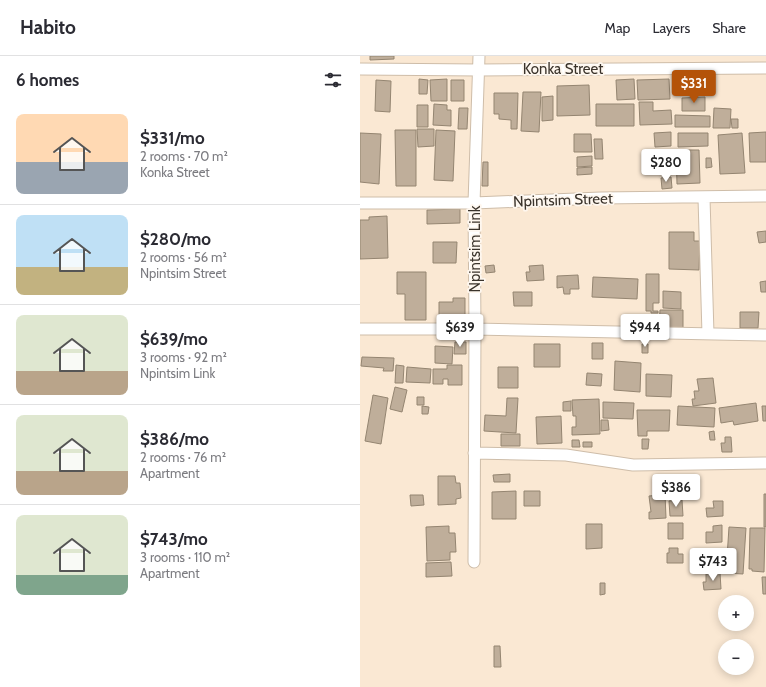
<!DOCTYPE html>
<meta charset="utf-8">
<style>
:root{--surface:#fff;--page:#f7f7f7;--text:#2b2b33;--muted:#7c7c81;--line:#e1e1e2;--accent:#b45309}
body{margin:0;font-family:Cabin,sans-serif;background:var(--page);color:var(--text);height:100vh;display:flex;flex-direction:column;font-size:15px;white-space:nowrap}
*{box-sizing:border-box;margin:0}
p{font-size:13px;color:var(--muted)}
.icon{flex:none;width:22px;height:22px;fill:none;stroke:currentColor;stroke-width:2;stroke-linecap:round;stroke-linejoin:round}
.map{position:relative;flex:1;overflow:hidden}
.panel{display:flex;flex-direction:column;background:var(--surface);width:360px}
.panel>*{flex:none}
.fabs{position:absolute;left:358px;top:539px;display:grid;gap:8px}
.fabs a{display:grid;place-items:center;width:36px;height:36px;border-radius:50%;background:var(--surface);box-shadow:0 2px 10px #0003;font-size:20px}
.price{position:absolute;translate:-50% -34px;padding:0 9px;border-radius:4px;background:#fff;color:#222;font-size:13px;line-height:26px;filter:drop-shadow(0 1px 2px #0008)}
.price::after{content:'';position:absolute;left:50%;top:24px;width:12px;height:9px;margin-left:-6px;background:inherit;clip-path:polygon(0 0,100% 0,50% 100%)}
.price.on{background:var(--accent);color:#fff}
ul{padding:0;list-style:none}
li{display:flex;align-items:center;gap:12px;height:100px;padding:0 16px}
li+li{border-top:1px solid var(--line)}
li span{display:grid;place-items:center;flex:none;width:112px;height:80px;border-radius:8px;color:#555}
li>.icon{margin-inline-start:auto}
span .icon{width:48px;height:48px;fill:#fffc;stroke-width:1}
li b{font-size:17px}
h2{display:flex;justify-content:space-between;align-items:center;height:48px;padding:0 16px;font-size:17px}
header{display:flex;align-items:center;gap:24px;box-sizing:border-box;height:56px;padding:0 20px;background:var(--surface);border-bottom:1px solid var(--line)}
header strong{font-size:19px}
nav{display:flex;gap:22px;margin-inline-start:auto;font-size:14px}
main{display:flex;flex:1;min-height:0}
.map>svg:first-child{display:block}
.building{fill:#bfae9a;stroke:#948571}
.lines{fill:none;stroke-linecap:round;stroke-linejoin:round}
.minor-casing{stroke:#cebda9;stroke-width:13}
.minor{stroke:#fff;stroke-width:11}
.labels{text-anchor:middle;dominant-baseline:central;stroke-width:3.5;stroke-linejoin:round;paint-order:stroke}
.street-label{font-size:15px;fill:#3a332b;stroke:#fef7ef}
</style>
<header>
<strong>Habito</strong>
<nav><a>Map</a><a>Layers</a><a>Share</a></nav>
</header>
<main>
<section class="panel">
<h2>6 homes<svg class="icon" aria-label="filters" viewBox="0 0 24 24"><path d="M4 7h16M4 17h16"/><circle cx="9" cy="7" r="2"/><circle cx="15" cy="17" r="2"/></svg></h2>
<ul>
<li><span style="background:linear-gradient(#ffd9b3 60%,#9aa5b1 0)"><svg class="icon" aria-label="home" viewBox="0 0 24 24"><path d="M3 11l9-7 9 7M6 9v11h12V9"/></svg></span><div><b>$331/mo</b><p>2 rooms · 70 m²</p><p>Konka Street</p></div></li>
<li><span style="background:linear-gradient(#bfe0f5 65%,#c2b280 0)"><svg class="icon" aria-label="home" viewBox="0 0 24 24"><path d="M3 11l9-7 9 7M6 9v11h12V9"/></svg></span><div><b>$280/mo</b><p>2 rooms · 56 m²</p><p>Npintsim Street</p></div></li>
<li><span style="background:linear-gradient(#dfe7d0 70%,#b9a48a 0)"><svg class="icon" aria-label="home" viewBox="0 0 24 24"><path d="M3 11l9-7 9 7M6 9v11h12V9"/></svg></span><div><b>$639/mo</b><p>3 rooms · 92 m²</p><p>Npintsim Link</p></div></li>
<li><span style="background:linear-gradient(#dfe7d0 70%,#b9a48a 0)"><svg class="icon" aria-label="home" viewBox="0 0 24 24"><path d="M3 11l9-7 9 7M6 9v11h12V9"/></svg></span><div><b>$386/mo</b><p>2 rooms · 76 m²</p><p>Apartment</p></div></li>
<li><span style="background:linear-gradient(#dfe7d0 75%,#7fa58c 0)"><svg class="icon" aria-label="home" viewBox="0 0 24 24"><path d="M3 11l9-7 9 7M6 9v11h12V9"/></svg></span><div><b>$743/mo</b><p>3 rooms · 110 m²</p><p>Apartment</p></div></li>
</ul>
</section>
<div class="map">
<svg width="406" height="631" viewBox="0 0 406 631">
<rect width="100%" height="100%" fill="#fae8d3"/>
<path class="building" d="M10 0H34V3L10 4Z
M59 23 68 24 67 38H59Z
M87 23V45H71L70 24Z
M274 23 275 43 257 44 256 24Z
M309 23 310 43 278 44 277 24Z
M16 24 31 25 30 56 15 55Z
M91 24H104V45H91Z
M229 29 230 59 197 60V30Z
M163 36H181L179 76 161 75Z
M134 37H158L157 73H151V64L139 63V58H134Z
M193 40V64L182 65V41Z
M345 41V55H322V42Z
M279 46H293V55L311 54 312 68 280 69Z
M74 48 87 49V54H91V70L73 69Z
M236 48H274V70H236Z
M57 49H68V71H57Z
M99 52H108L107 73H98Z
M354 52 371 53 370 72H353Z
M315 59 350 60V71H315Z
M371 63H378V72H372Z
M57 73H74V90L58 91Z
M35 74H56V130H36Z
M76 74 95 75 93 125 74 124Z
M311 76V90L295 91 294 77Z
M406 76V106H390L389 77Z
M0 77 21 78 19 128 0 126Z
M318 77H348V90L318 91Z
M382 77 385 117 360 118 358 79Z
M214 78H231L232 96H214Z
M234 83H242L243 103H235Z
M316 94H339L340 127 317 128Z
M232 100V110L217 111V101Z
M346 102H351L352 111 346 112Z
M123 106H128V130H122Z
M232 111V118L217 119V112Z
M311 121 312 132 302 133 301 122Z
M100 153V167L67 168V154Z
M27 160 28 202 0 203V164H9V161Z
M406 175V186L399 187 397 176Z
M309 176H334V185H340L339 214 309 213Z
M73 186H97L96 207H73Z
M134 209 135 216 126 217 125 210Z
M183 209 184 224 167 225 166 216H170L169 210Z
M37 216H66V264H45V238H37Z
M286 218H299V247H293V255H298V257H291V255H286Z
M218 219 219 233H210V238H204L203 231 197 232V220Z
M233 221 278 223 277 243 232 241Z
M406 225V236H401L400 226Z
M303 235 321 236V253L303 252Z
M153 236H172V250H154Z
M93 242H105V262L79 261V246H93Z
M300 254H323V272H299Z
M380 256H399L398 272H380Z
M95 286H106V298H94Z
M232 287H243V303H232Z
M174 288H200V311H174Z
M282 288H288V297H282Z
M75 290 93 291 92 308 75 307Z
M2 301 34 302 33 315H23L24 312 1 310Z
M255 305 281 307 280 336 254 334Z
M36 309 44 310 43 327H35Z
M87 309H102V329H88V323H83V328H73V313H87Z
M47 311 71 313 70 327 46 326Z
M138 311H158V332H138Z
M227 317 242 318 241 330 226 329Z
M286 318 312 319 311 341 286 340Z
M353 322 356 347 333 350 332 343H335L334 335H339L337 323Z
M35 331 47 334 42 356 30 353Z
M13 339 28 342 21 388 5 385Z
M57 341H64V349H57Z
M147 342H158L156 377 124 375 125 359 146 360Z
M239 343 240 378 212 379V371H216V360H213L212 344Z
M211 345V355H203V346Z
M243 346 274 347 273 363 243 362Z
M396 347 398 365 374 369 373 365 361 367 359 352Z
M62 350 69 351 68 358H62Z
M318 350 355 352 354 371 317 369Z
M402 350H406V365H403Z
M277 354H310L309 375H287V380H278Z
M201 360 202 387 177 388 176 361Z
M241 364H248L249 374 241 375Z
M354 375 355 384H350L349 376Z
M141 378H160V390H141Z
M365 381H371L372 396H362L361 387H365Z
M282 383H289L288 393H282Z
M212 384H219L220 391H212Z
M223 386H232V391H223Z
M150 418V426H134L133 419Z
M310 419H324L323 436 309 435Z
M78 420H95L96 427H100L101 442 96 443V448L78 449Z
M156 435V463H132V436Z
M164 435H180V450H164Z
M300 438H305L306 462 289 463V456H291L289 440 300 439Z
M404 438H406V471H404Z
M50 439H63L64 449 51 450Z
M322 444 323 460H310L309 445Z
M353 445H363V460L347 461 346 452H354Z
M308 467H323V483H308Z
M226 468H242V492L226 493Z
M362 469V486L346 487V476H353V470Z
M89 470V477H95L96 496H90V504L67 505 66 471Z
M369 471 386 472 383 518 366 517Z
M390 472H405L404 516 392 515V513H389Z
M309 492H318V498H323V507H307V497H309Z
M347 494H359L360 509H345V503L347 502Z
M91 506 92 520 66 521V507Z
M360 517 361 533 344 534 343 526H346V518Z
M402 521H406V538H403Z
M240 527H245V538L240 539Z
M134 590H140L141 611H134Z"/>
<g class="lines">
<defs>
<path id="minor" d="M0 13 119 14 406 12
M344 142 348 278
M0 147H114L241 142 406 140
M0 273H115L406 279
M114 397 206 399 273 409 406 407
M114 506 115 273 114 147 119 0"/>
</defs>
<use href="#minor" class="minor-casing"/>
<use href="#minor" class="minor"/>
</g>
<g class="labels">
<g class="street-label">
<text x="203" y="13">Konka Street</text>
<text transform="translate(203 144) rotate(-2)">Npintsim Street</text>
<text transform="translate(115 193) rotate(-90)">Npintsim Link</text>
</g>
</g>
</svg>
<div class="fabs">
<a>+</a>
<a>−</a>
</div>
<b class="price on" style="left:334px;top:48px">$331</b>
<b class="price" style="left:306px;top:127px">$280</b>
<b class="price" style="left:100px;top:292px">$639</b>
<b class="price" style="left:285px;top:292px">$944</b>
<b class="price" style="left:316px;top:452px">$386</b>
<b class="price" style="left:353px;top:526px">$743</b>
</div>
</main>
